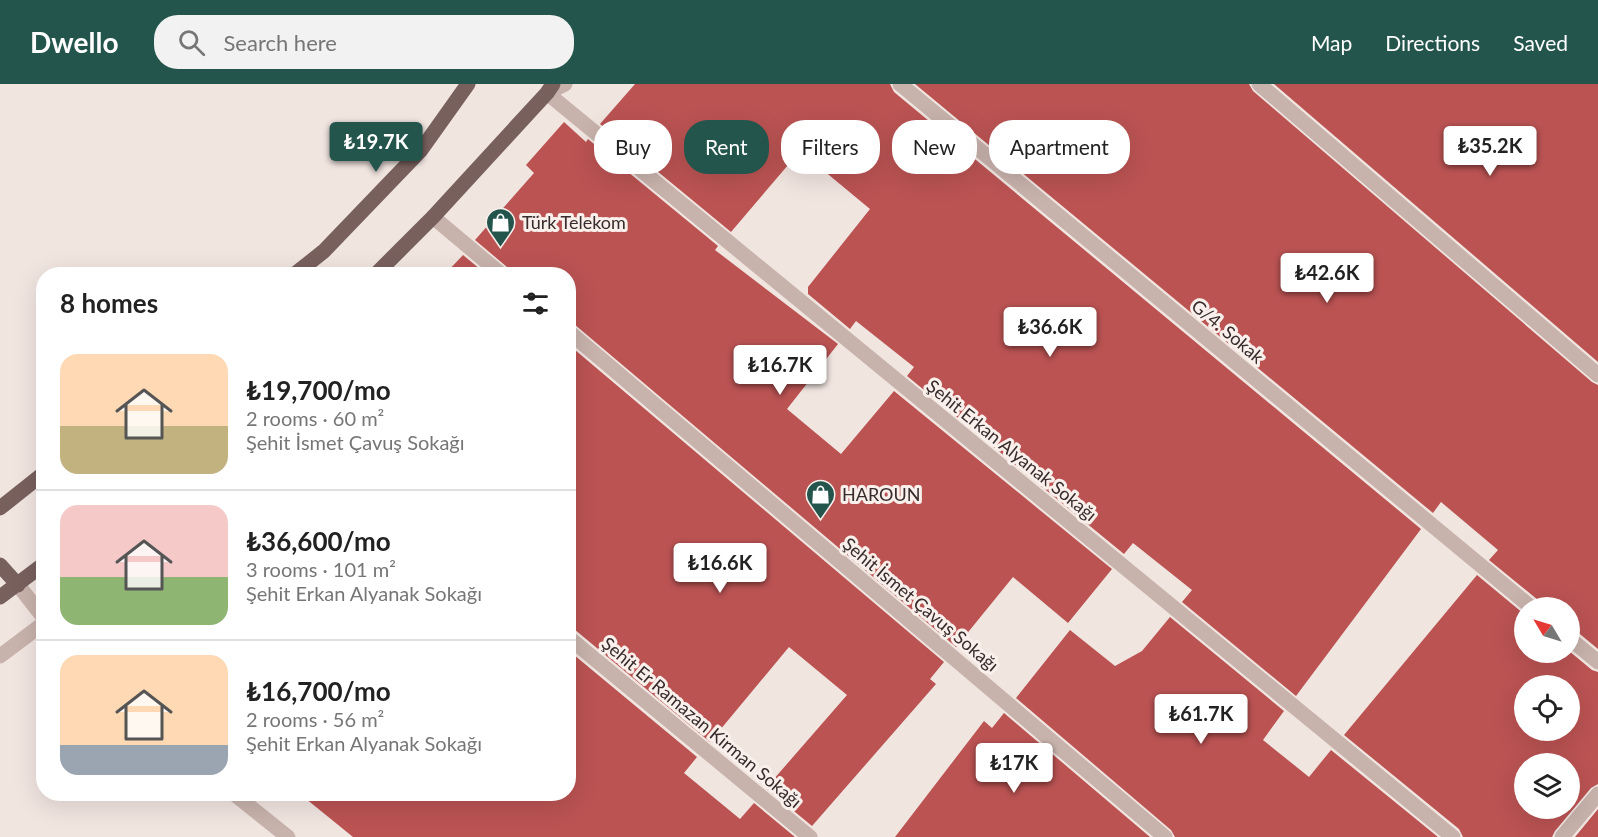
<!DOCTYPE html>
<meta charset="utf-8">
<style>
:root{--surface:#fff;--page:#f2f2f2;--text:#222;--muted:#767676;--line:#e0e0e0;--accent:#24554d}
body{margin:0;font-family:Lato,sans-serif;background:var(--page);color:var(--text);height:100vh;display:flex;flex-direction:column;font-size:22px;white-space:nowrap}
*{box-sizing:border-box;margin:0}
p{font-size:20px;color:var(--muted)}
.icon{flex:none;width:33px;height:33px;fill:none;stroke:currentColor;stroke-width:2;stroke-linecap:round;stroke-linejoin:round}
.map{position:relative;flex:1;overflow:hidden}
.drawer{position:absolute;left:36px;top:183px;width:540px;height:534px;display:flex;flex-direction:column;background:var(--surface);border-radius:24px;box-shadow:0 6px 24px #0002}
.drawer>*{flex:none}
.guide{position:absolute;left:594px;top:36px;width:570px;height:54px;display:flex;gap:12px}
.needle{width:39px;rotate:308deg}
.tools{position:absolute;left:1514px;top:513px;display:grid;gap:12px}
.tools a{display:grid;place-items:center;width:66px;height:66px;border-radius:50%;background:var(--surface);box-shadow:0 6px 24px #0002;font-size:30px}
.price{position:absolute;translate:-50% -51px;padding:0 14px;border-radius:6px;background:#fff;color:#222;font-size:20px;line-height:39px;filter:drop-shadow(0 2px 3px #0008)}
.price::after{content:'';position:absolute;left:50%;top:36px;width:18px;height:14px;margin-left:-9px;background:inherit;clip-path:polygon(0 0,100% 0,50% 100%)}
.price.selected{background:var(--accent);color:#fff}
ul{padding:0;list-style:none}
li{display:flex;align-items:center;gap:18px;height:150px;padding:0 24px}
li+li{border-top:2px solid var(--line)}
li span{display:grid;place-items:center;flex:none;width:168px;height:120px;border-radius:18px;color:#555}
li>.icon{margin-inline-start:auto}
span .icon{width:72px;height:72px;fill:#fffc;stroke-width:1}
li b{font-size:26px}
h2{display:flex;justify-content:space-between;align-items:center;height:72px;padding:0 24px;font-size:26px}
.chip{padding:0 21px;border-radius:24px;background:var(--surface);box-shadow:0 6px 24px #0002;font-size:21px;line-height:54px}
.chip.selected{background:var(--accent);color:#fff}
header{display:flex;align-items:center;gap:36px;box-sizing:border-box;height:84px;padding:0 30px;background:var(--accent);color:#fff}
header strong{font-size:28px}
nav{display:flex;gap:33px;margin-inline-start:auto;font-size:21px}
.search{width:420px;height:54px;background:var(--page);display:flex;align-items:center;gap:15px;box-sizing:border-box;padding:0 21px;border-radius:24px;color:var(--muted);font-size:22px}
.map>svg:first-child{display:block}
.building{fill:#bb5353;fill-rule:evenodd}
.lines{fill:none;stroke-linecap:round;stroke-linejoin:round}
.minor{stroke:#c8b2ac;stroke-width:15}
.major{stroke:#78605d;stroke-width:15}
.labels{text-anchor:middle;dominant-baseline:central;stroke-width:6;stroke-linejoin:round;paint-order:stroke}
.poi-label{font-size:18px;fill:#372c2b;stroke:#f9f0ec;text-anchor:start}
.street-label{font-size:18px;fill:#372c2b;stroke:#f9f0ec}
</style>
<header>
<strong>Dwello</strong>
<div class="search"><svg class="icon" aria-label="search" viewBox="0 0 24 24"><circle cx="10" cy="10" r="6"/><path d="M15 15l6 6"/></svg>Search here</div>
<nav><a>Map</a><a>Directions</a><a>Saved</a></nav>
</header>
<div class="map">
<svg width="1598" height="753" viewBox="0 0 1598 753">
<rect width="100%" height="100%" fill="#f1e5e0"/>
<path class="building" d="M635 0H890L894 8 1421 445 1296 612 1182 518 1192 506 1133 459 1124 470 907 292 914 283 856 237 850 245 808 210V203L870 125 800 67 731 148 600 40Z
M915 0H1249L1253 7 1592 298 1598 301V565L1575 546 1569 544V524H1541L1538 516 1489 476 1498 466 1441 418 1433 429Z
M1274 0H1598V278Z
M564 38 586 58 588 55 718 162 715 166 838 260 787 325 841 370 894 307 1112 485 1068 539 1013 493 956 563 574 240 568 237V190H511L507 183 475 156 534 89 526 81Z
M463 171 486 190H445Z
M568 260 944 578 930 595 936 600 812 742 766 704 847 611 789 563 710 658 574 545 568 543Z
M1477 491 1524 530V568H1569V567L1592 586 1598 588V700L1591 704 1555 747 1552 753H1463L1459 745 1344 651ZM1524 602H1569V646H1524ZM1524 680H1569V724H1524Z
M1170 533 1284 627 1263 656 1309 693 1331 666 1438 753H1175L1171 746 1016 614 1070 546 1115 582 1142 567Z
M568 566 697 673 684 689 740 735 754 719 795 753H353L300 710H568Z
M1004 629 1150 753H895L984 637 992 644Z
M1598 725V753H1575Z"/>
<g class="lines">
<path class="minor" d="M565 0 547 9 1453 753
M900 0 1532 524
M1259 0 1598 291
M433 133 501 190
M568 247 1165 753
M18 501 44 534
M568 553 810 753
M1569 554 1598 578
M0 572 44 539
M234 710 288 753
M1562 753 1598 710"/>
<path class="major" d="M295 190 324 167 421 66 468 0
M376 190 433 133 547 9 553 0
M0 424 44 389
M0 481 18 501
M0 513 44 480"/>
</g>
<defs>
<symbol id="shop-pin" viewBox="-11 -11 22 30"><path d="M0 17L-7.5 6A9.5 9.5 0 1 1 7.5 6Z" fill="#24554d" stroke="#f9f0ec"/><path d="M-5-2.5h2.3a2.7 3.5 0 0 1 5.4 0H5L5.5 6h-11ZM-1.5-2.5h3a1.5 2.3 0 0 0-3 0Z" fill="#fff"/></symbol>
</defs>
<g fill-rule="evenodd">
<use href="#shop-pin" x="484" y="122" width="33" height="45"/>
<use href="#shop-pin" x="804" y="394" width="33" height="45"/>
</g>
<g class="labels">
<g class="poi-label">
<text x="522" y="138">Türk Telekom</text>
<text x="842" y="410">HAROUN</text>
</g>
<g class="street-label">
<text transform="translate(1228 247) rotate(40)">G/4. Sokak</text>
<text transform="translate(1012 366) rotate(39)">Şehit Erkan Alyanak Sokağı</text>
<text transform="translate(921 520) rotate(40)">Şehit İsmet Çavuş Sokağı</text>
<text transform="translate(702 638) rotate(40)">Şehit Er Ramazan Kirman Sokağı</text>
</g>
</g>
</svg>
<div class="tools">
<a><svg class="needle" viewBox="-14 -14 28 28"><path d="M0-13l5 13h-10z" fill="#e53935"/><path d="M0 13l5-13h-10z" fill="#767676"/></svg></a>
<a><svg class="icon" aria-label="locate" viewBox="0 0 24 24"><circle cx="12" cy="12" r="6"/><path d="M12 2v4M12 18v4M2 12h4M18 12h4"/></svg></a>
<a><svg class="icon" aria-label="layers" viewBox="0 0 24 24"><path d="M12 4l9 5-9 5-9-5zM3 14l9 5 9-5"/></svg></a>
</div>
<b class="price selected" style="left:376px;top:89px">₺19.7K</b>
<b class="price" style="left:1490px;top:93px">₺35.2K</b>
<b class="price" style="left:1327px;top:220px">₺42.6K</b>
<b class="price" style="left:1050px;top:274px">₺36.6K</b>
<b class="price" style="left:780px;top:312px">₺16.7K</b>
<b class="price" style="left:720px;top:510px">₺16.6K</b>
<b class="price" style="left:1201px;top:661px">₺61.7K</b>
<b class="price" style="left:1014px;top:710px">₺17K</b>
<div class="guide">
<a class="chip">Buy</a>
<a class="chip selected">Rent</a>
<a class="chip">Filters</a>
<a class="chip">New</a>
<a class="chip">Apartment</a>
</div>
<section class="drawer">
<h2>8 homes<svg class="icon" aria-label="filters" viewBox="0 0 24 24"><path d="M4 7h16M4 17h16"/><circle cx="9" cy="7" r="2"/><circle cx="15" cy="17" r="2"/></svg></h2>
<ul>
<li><span style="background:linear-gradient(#ffd9b3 60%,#c2b280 0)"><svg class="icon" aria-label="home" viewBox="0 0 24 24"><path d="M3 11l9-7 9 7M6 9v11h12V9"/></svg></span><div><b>₺19,700/mo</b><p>2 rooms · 60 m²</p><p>Şehit İsmet Çavuş Sokağı</p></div></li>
<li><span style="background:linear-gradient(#f6c9c9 60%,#8fb573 0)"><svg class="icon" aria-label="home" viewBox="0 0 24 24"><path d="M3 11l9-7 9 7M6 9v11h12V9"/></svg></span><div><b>₺36,600/mo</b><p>3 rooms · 101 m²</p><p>Şehit Erkan Alyanak Sokağı</p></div></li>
<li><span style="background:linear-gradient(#ffd9b3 75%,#9aa5b1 0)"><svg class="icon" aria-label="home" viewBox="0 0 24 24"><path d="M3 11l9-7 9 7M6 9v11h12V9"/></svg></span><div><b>₺16,700/mo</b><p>2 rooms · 56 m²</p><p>Şehit Erkan Alyanak Sokağı</p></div></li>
</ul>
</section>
</div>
